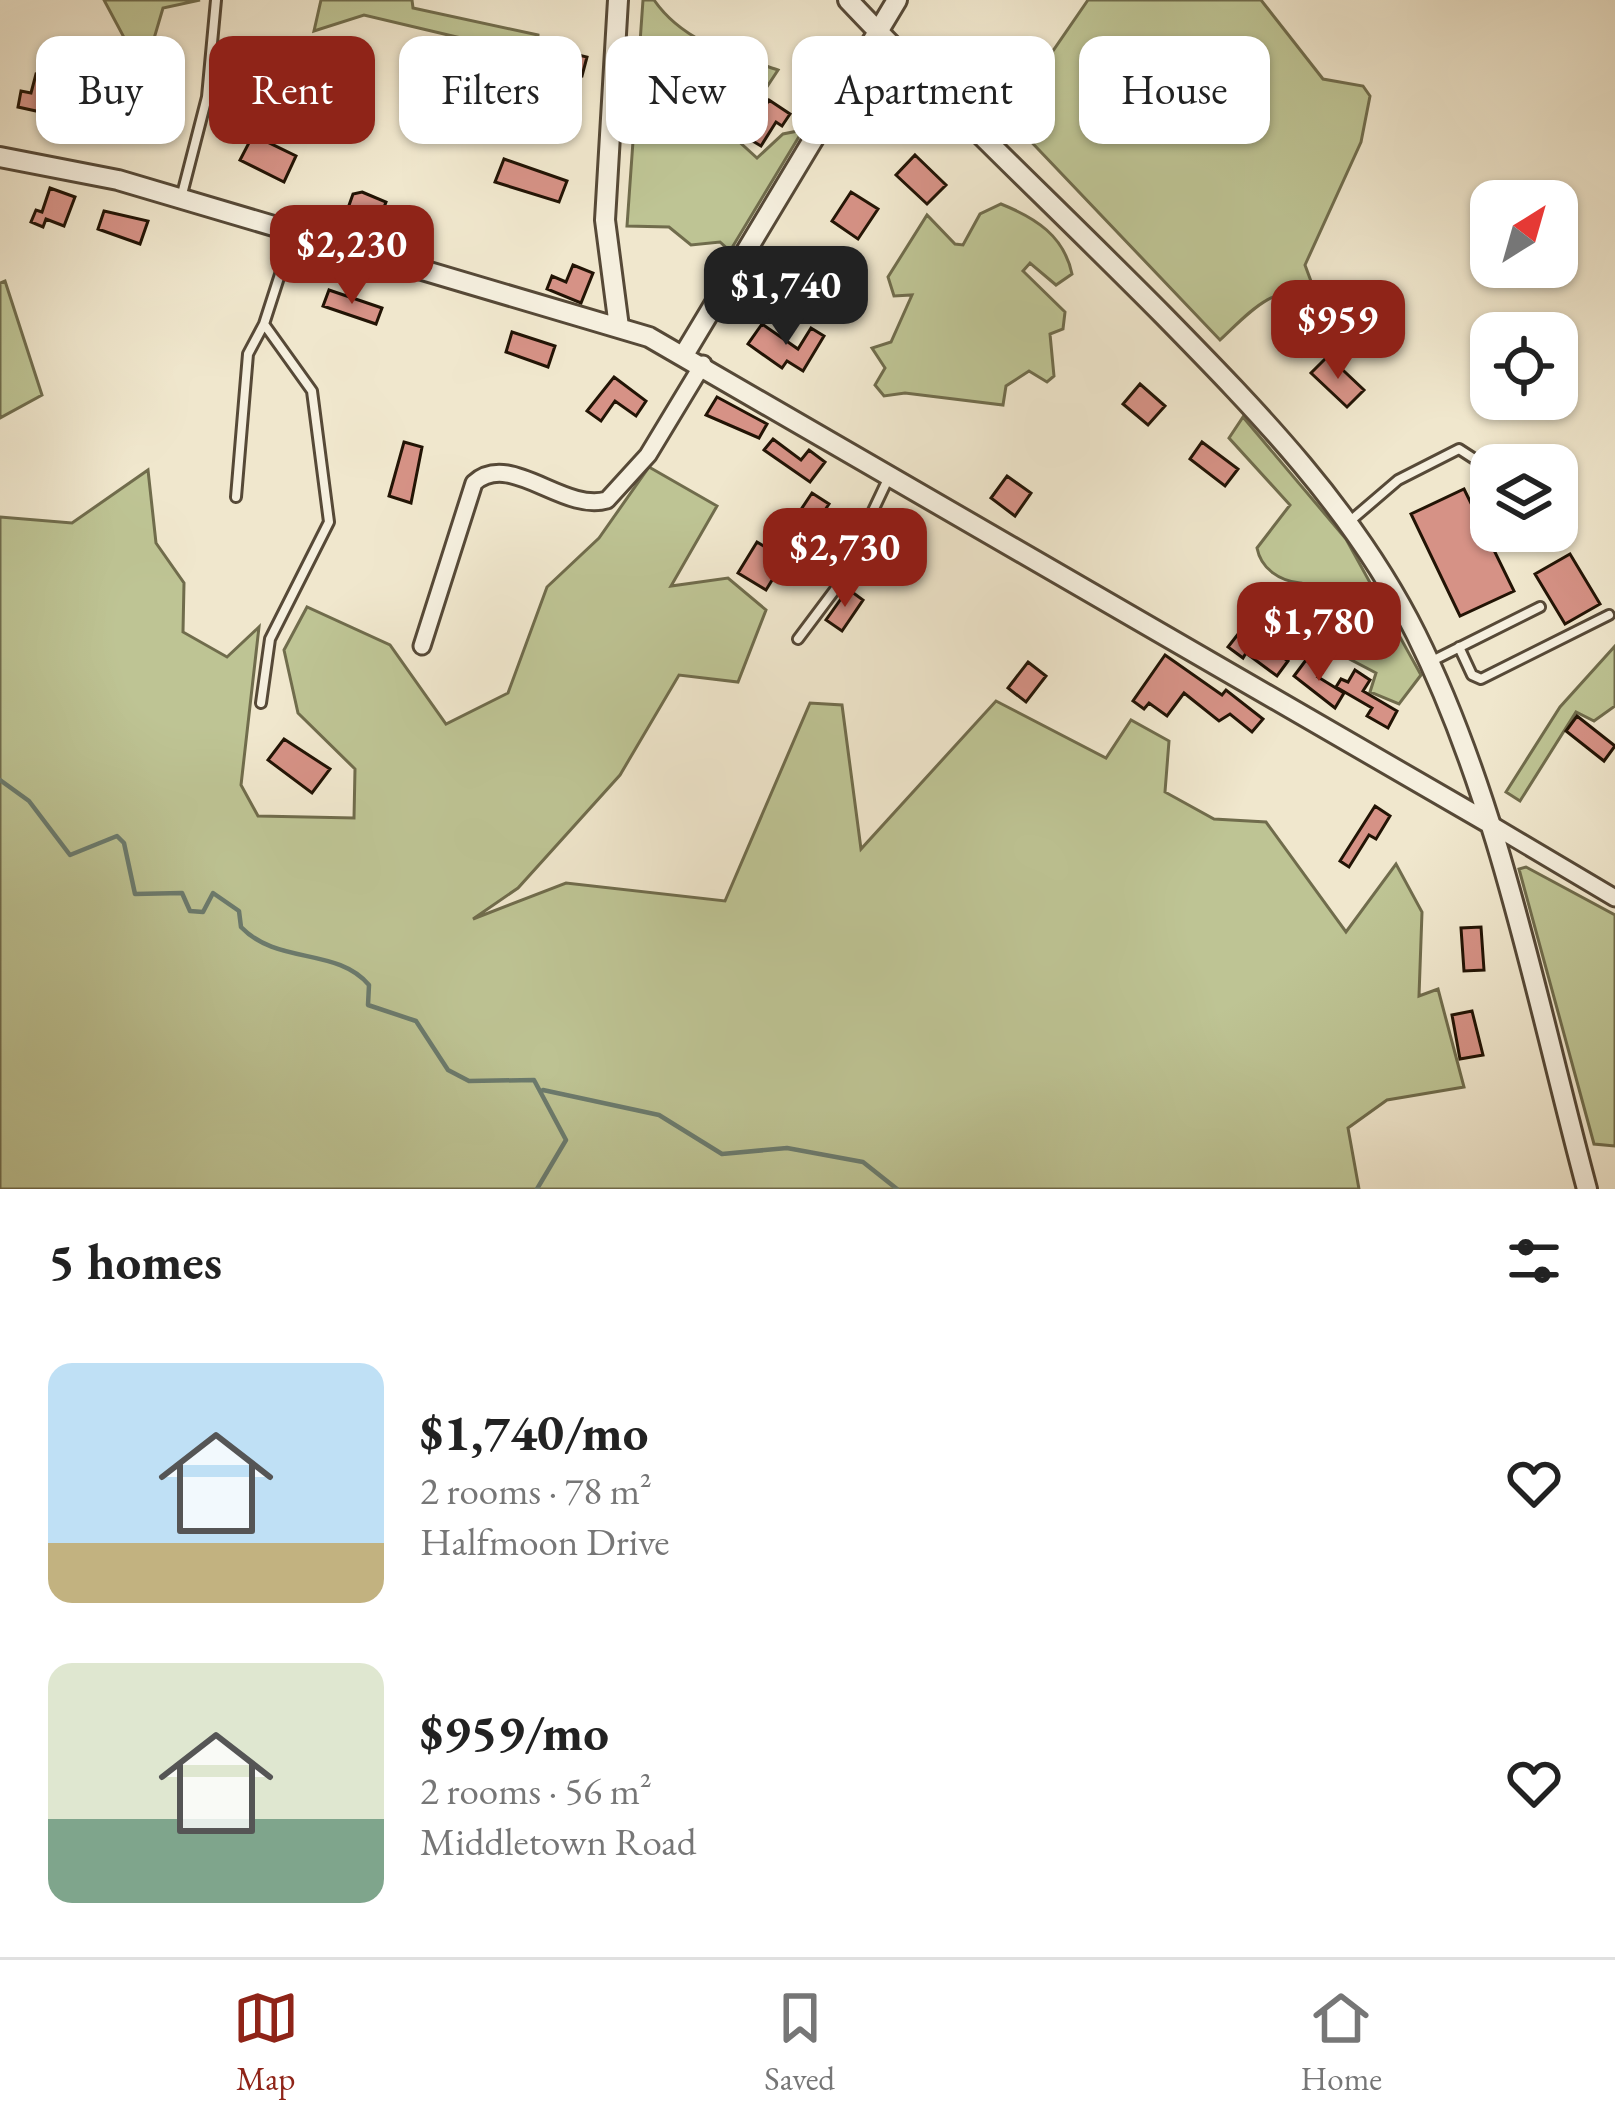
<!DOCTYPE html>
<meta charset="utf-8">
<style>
:root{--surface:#fff;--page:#f6f6f6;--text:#222;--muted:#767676;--line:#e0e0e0;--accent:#8f2418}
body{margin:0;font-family:"EB Garamond",serif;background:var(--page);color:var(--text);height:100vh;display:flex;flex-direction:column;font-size:45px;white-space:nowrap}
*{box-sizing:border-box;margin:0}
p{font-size:39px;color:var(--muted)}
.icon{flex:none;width:66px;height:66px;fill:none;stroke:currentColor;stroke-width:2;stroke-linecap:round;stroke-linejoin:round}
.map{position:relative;height:1189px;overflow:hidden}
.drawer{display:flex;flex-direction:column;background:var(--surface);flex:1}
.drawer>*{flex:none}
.guide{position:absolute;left:36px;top:36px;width:1545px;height:108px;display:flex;gap:24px}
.needle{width:78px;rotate:37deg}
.fabs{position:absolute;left:1470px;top:180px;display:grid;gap:24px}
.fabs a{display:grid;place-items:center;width:108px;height:108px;border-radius:24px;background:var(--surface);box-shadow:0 3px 9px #0004;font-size:60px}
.price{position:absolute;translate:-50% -102px;padding:0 27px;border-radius:24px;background:var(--accent);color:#fff;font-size:39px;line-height:78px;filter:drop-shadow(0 3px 6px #0008)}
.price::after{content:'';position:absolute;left:50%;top:72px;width:36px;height:27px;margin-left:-18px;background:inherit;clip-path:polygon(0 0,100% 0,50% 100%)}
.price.selected{background:#222;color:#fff}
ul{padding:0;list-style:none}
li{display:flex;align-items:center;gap:36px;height:300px;padding:0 48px}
li span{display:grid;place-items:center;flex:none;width:336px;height:240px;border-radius:24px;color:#555}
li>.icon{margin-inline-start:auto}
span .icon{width:144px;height:144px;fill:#fffc;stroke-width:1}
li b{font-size:51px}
h2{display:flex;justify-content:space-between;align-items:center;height:144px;padding:0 48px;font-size:51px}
.chip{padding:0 42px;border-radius:24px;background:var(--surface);box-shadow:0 3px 9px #0004;font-size:42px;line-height:108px}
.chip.selected{background:var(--accent);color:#fff}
.tab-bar{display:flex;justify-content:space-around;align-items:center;height:168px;border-top:3px solid var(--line);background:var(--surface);font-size:33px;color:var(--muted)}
.tab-bar a{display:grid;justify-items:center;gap:6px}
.tab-bar .selected{color:var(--accent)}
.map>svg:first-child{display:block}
.green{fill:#bec494;stroke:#706c4c;stroke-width:3}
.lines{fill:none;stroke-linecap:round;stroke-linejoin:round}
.stream{stroke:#6b7b6e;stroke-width:4.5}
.building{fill:#d69286;stroke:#221405;stroke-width:3}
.service-casing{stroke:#564937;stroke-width:14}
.minor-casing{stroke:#564937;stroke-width:21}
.tertiary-casing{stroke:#564937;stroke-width:24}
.service{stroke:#f5efde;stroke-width:8}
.minor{stroke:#f5efde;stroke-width:15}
.tertiary{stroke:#f5efde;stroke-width:18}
</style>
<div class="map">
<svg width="1615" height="1189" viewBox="0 0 1615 1189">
<rect width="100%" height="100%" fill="#f0e7cd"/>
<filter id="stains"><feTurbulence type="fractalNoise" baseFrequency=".00167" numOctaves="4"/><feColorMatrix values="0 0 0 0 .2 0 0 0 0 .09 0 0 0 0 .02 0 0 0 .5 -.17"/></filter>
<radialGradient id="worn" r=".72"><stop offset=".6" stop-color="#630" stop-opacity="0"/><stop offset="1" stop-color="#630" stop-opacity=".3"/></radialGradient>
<path class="green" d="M104 0H200L163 8 153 42 128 45Z
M321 0H412L413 8 538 35 537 56 364 15 314 31Z
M643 0H654C683 42 731 54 778 70L734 137 757 158 783 134 803 130 730 251 720 242 691 245 669 227 627 226Z
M1088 0H1261L1323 79 1363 86 1370 96 1361 142 1305 265 1315 292C1272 284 1249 313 1220 340L999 108 1048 58Z
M1001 204C1036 218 1064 236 1072 274L1056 285 1030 263 1023 271 1065 312 1063 329 1050 334 1054 376 1047 382 1029 371 1006 386 1003 405 905 393 884 396 875 385 885 368 872 348 891 342 912 295 894 296 888 277 927 215 955 244 963 245 980 214Z
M5 281 42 395 0 418V283Z
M1243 417 1346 539 1421 675 1399 704 1370 692 1376 673 1336 652 1324 668 1279 645V619L1300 583C1280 581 1261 569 1257 548L1290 505 1229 438Z
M649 467 717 506 671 586 728 578 766 610 738 682 679 675 620 775 518 888 473 919 566 883 725 901 810 703 842 705 861 849 996 701 1106 758 1131 720 1169 741 1165 792 1214 819 1266 822 1346 932 1396 864 1422 912 1419 996 1438 989 1464 1087 1387 1100 1348 1128 1359 1189H0V517L72 523 148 470 156 543 184 583 183 632 227 657 259 627 241 785 258 816 354 818 355 769 298 713 284 650 307 607 390 645 446 724 508 693 547 587 599 538Z
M1615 646V706L1594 721 1576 712 1520 801 1506 792 1560 707Z
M1526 867 1615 915V1146L1594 1144 1519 869Z"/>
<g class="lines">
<path class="stream" d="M0 780 29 801 70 855 117 836 124 843 135 894 182 893 190 911 203 912 213 893 239 911 241 927C277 965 337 947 369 985L368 1005 416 1021 448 1070 469 1081 534 1080 566 1140 537 1189
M543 1090 659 1115 722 1154 787 1148 863 1162 897 1189"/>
</g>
<path class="building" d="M549 48 587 57 582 76 544 66Z
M444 59 461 66 447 106 429 100Z
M36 74 53 78 49 95 67 99 63 117 18 107 21 91 31 93Z
M769 100 790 114 782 126 776 122 761 146 746 137Z
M253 135 296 156 284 182 240 160Z
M915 155 946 185 927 204 896 175Z
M504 159 567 181 559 202 495 182Z
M50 188 75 197 64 226 46 219 43 227 31 222 36 210 42 212Z
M362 192 386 202 378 223 347 211 353 194Z
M851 192 878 209 858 239 832 221Z
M104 211 148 221 140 244 98 229Z
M573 265 593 273 581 303 547 289 552 276 566 282Z
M329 290 382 308 376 324 323 306Z
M762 324 798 349 811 328 824 336 803 371 787 361 782 368 748 344Z
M512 332 555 346 548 367 506 352Z
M1328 356 1364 390 1347 407 1311 373Z
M614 377 646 401 636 416 615 401 601 421 587 411Z
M1140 384 1165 406 1148 425 1123 404Z
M717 397 767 424 759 438 706 415Z
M773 439 801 460 809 450 825 462 810 482 764 450Z
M404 442 422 447 411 503 389 496Z
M1202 442 1238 469 1225 486 1190 459Z
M1007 476 1031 493 1015 516 991 498Z
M1464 489 1514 591 1460 616 1411 514Z
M812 493 829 504 807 537 790 526Z
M757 542 785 559 766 590 738 573Z
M1570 554 1600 604 1565 624 1535 574Z
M848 589 863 600 842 631 826 620Z
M1242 629 1288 661 1277 676 1246 653 1243 658 1228 647Z
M1165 655 1222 695 1226 690 1263 719 1252 732 1230 714 1219 721 1184 693 1167 716 1149 703 1144 709 1133 701Z
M1306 660 1322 673 1318 677 1344 693 1335 708 1294 676Z
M1028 662 1046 676 1026 702 1008 688Z
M1355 670 1370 680 1363 691 1397 711 1388 728 1367 716 1372 708 1336 687 1341 679 1348 682Z
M1577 716 1615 746 1604 761 1566 731Z
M284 739 330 769 312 793 268 760Z
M1375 806 1390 816 1376 839 1369 835 1349 867 1340 861Z
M1481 927 1484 970 1464 971 1461 928Z
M1472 1011 1483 1055 1460 1059 1452 1015Z"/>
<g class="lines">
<defs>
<path id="service" d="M181 198 207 97 216 0
M236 497 248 354 264 324
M1349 522 1398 480 1459 449 1476 460 1491 487
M798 639 837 587 888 479
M1459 647 1472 675 1481 679 1609 615
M1430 662 1540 607
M261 703 270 639 329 522 312 391 264 324 293 234"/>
<path id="minor" d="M422 646 474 483C510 450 563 513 607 500L648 455 703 364
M1487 822 1615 898"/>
<path id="tertiary" d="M618 0 605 220 619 327
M848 0C950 108 1059 210 1163 315 1259 413 1354 510 1416 634 1500 803 1538 1007 1587 1189
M0 157 118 180 649 337 1487 822
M685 353 897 0"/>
</defs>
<use href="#service" class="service-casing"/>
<use href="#minor" class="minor-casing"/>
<use href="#tertiary" class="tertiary-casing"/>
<use href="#service" class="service"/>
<use href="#minor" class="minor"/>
<use href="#tertiary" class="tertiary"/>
</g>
<rect width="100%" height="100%" filter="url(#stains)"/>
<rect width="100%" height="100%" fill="url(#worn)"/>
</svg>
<div class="fabs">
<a><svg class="needle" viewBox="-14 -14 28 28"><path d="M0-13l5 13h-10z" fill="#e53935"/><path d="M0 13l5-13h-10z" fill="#767676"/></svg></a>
<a><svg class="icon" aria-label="locate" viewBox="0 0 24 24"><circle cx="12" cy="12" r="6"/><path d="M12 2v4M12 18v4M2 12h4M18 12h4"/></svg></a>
<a><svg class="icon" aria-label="layers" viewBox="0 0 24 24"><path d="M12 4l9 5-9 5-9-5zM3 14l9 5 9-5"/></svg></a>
</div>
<b class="price" style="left:352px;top:307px">$2,230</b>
<b class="price selected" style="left:786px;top:348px">$1,740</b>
<b class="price" style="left:1338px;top:382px">$959</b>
<b class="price" style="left:845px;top:610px">$2,730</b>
<b class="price" style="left:1319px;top:684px">$1,780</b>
<div class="guide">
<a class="chip">Buy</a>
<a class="chip selected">Rent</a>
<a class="chip">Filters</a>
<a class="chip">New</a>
<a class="chip">Apartment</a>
<a class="chip">House</a>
</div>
</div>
<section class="drawer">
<h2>5 homes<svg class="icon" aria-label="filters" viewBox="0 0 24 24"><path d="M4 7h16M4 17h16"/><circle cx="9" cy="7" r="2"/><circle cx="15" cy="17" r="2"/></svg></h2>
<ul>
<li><span style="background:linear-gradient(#bfe0f5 75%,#c2b280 0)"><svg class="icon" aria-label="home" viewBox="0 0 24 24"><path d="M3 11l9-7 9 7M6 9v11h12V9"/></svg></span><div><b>$1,740/mo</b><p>2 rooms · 78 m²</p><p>Halfmoon Drive</p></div><svg class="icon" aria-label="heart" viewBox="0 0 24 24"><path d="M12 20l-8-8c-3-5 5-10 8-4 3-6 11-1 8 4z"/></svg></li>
<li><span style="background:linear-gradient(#dfe7d0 65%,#7fa58c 0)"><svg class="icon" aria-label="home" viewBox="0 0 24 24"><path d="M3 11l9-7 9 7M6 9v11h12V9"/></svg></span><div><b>$959/mo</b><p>2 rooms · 56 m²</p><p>Middletown Road</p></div><svg class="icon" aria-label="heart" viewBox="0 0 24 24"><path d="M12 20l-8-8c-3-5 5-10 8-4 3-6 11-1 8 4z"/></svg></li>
</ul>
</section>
<nav class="tab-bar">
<a class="selected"><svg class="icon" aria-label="map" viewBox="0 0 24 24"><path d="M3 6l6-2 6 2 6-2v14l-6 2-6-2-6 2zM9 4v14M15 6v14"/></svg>Map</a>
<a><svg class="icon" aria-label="saved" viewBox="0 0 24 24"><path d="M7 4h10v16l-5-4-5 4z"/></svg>Saved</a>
<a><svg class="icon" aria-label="home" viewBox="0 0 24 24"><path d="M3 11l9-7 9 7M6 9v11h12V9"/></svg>Home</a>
</nav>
